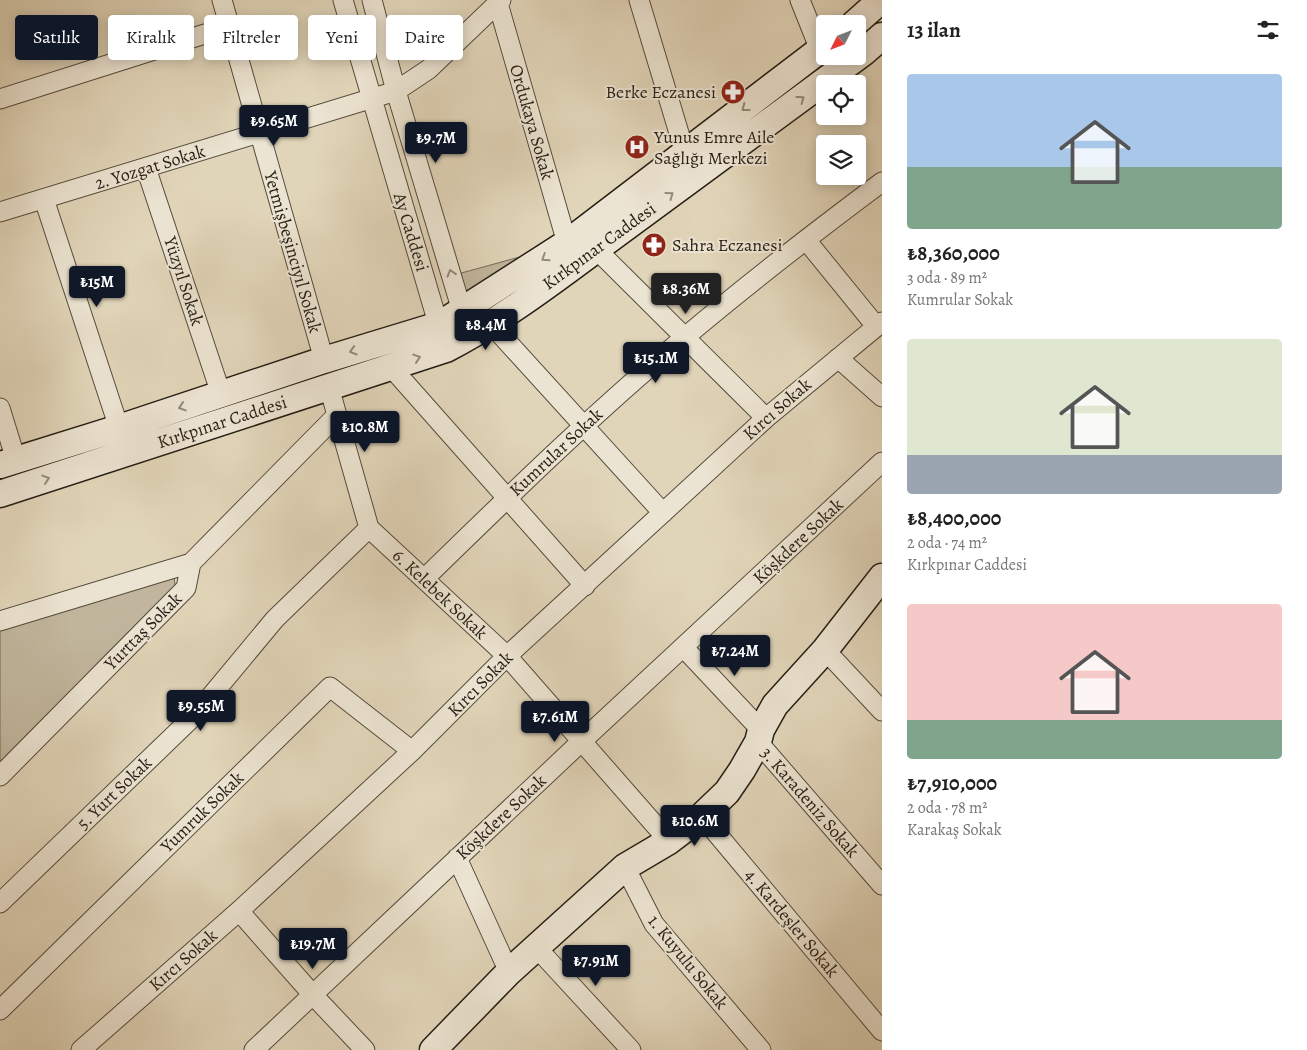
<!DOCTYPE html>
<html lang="tr">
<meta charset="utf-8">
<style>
:root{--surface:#fff;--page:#f6f6f6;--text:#222;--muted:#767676;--accent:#111827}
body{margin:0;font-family:Alegreya,serif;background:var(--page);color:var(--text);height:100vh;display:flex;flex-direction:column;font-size:19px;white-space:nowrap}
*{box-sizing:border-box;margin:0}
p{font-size:16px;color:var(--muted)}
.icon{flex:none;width:28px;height:28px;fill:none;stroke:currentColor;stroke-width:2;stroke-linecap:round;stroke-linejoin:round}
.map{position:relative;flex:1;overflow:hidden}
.drawer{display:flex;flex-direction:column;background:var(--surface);width:425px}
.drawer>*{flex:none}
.guide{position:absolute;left:15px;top:15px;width:475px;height:45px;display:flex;gap:10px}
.needle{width:32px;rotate:228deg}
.buttons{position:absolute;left:816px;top:15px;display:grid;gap:10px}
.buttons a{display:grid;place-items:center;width:50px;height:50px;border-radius:5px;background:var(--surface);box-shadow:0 2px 12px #0003;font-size:25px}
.price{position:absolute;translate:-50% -42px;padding:0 11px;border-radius:5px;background:var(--accent);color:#fff;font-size:16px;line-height:32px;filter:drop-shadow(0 1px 2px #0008)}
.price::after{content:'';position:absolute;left:50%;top:30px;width:15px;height:11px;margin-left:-8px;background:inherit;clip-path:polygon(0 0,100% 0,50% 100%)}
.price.on{background:#222;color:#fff}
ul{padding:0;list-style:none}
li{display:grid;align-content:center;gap:10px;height:265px;padding:0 25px}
li span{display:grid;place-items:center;height:155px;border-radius:5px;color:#555}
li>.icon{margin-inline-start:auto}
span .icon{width:90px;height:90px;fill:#fffc;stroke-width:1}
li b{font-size:21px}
h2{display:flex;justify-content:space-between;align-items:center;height:60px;padding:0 25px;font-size:21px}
.pill{padding:0 18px;border-radius:5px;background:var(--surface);box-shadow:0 2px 12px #0003;font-size:18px;line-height:45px}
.pill.on{background:var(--accent);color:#fff}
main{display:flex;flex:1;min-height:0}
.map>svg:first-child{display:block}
.green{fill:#c1b69d;stroke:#746a58}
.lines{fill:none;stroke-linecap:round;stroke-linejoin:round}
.street-casing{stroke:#554b3d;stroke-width:21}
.secondary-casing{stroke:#261d14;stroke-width:29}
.street{stroke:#ece4d2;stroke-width:19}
.secondary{stroke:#ece4d2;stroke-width:26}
.oneway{stroke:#938a7c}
.labels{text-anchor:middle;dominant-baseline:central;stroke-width:4;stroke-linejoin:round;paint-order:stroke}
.poi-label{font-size:18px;fill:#261d14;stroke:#ece4d2;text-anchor:start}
.street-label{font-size:18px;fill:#261d14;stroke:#ece4d2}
</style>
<main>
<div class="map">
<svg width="882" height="1050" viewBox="0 0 882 1050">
<rect width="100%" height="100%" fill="#e1d5b9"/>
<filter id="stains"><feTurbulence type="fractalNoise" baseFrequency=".004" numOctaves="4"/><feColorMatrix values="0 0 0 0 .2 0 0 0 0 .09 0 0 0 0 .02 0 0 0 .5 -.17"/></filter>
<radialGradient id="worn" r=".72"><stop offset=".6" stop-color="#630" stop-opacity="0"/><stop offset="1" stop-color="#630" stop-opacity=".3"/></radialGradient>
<path class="green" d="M538 252 464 308 454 275Z
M174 576 175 585 0 762V628Z"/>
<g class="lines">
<defs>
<path id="street" d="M222 0 324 360
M343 0 442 337
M372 0 396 91 465 321
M497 0 567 243
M639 0 685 153
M800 0 820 50
M0 99 230 26
M146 168 221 394
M44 199 119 428
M0 212 396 91 429 69 501 0
M590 239 596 249 766 418
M806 240 876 326
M491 324 663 513
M838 358 882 397
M391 367 585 586
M329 387 369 528
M0 408 16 460
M369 528 507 656 669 841
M424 579C509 496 594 413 685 337 749 283 815 232 882 182
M0 621 191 563
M684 648 761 730
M825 650 882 711
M758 742 882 885
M0 776 186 588 191 563 336 416
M702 816 882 1031
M457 858 509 972
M625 867 654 924 761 1050
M0 903 196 714 275 619 369 528
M239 911 313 995 365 1050
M536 947 631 1050
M0 1010 330 687 412 751
M81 1050 239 911 412 751 507 656 766 418 882 322
M254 1050 583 740 882 462"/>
<path id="secondary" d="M854 24 881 0
M0 465 119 428 324 360 439 325 567 243 825 46
M0 494 446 349C508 317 565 272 622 230 703 171 783 111 864 52L882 36
M433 1050 509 972 625 867 669 841 702 816 727 792 742 770 758 742 761 730 775 705 825 650 882 577"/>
</defs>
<use href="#street" class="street-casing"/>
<use href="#secondary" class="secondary-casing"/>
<use href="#street" class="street"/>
<use href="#secondary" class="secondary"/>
</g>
<defs><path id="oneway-chevron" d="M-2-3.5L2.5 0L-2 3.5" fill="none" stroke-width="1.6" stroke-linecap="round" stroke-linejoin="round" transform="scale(1.25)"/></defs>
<g class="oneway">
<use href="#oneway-chevron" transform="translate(801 99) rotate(-36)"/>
<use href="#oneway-chevron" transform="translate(745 108) rotate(143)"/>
<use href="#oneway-chevron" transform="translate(670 195) rotate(-36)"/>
<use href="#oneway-chevron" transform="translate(545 258) rotate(147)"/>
<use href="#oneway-chevron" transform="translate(451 273) rotate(-107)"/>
<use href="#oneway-chevron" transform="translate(353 351) rotate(163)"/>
<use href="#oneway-chevron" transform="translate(417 358) rotate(-18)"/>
<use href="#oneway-chevron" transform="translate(182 407) rotate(162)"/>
<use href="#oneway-chevron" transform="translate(46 479) rotate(-18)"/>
</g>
<defs>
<symbol id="pharmacy-disc" viewBox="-11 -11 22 22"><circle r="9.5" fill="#8f2418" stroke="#ece4d2"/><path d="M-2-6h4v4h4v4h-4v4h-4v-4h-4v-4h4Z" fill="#fff"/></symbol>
<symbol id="hospital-disc" viewBox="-11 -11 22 22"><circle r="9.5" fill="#8f2418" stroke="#ece4d2"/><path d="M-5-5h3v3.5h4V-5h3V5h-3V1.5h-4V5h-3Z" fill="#fff"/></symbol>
</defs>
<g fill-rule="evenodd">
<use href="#pharmacy-disc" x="719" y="78" width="28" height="28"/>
<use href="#hospital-disc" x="623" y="133" width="28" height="28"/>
<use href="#pharmacy-disc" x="640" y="231" width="28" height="28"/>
</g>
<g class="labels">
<g class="poi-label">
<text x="716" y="92" text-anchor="end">Berke Eczanesi</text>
<text x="654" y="137">Yunus Emre Aile<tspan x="654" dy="21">Sağlığı Merkezi</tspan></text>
<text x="672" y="245">Sahra Eczanesi</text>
</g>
<g class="street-label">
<text transform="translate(532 122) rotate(74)">Ordukaya Sokak</text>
<text transform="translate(150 167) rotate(-17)">2. Yozgat Sokak</text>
<text transform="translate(411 232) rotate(73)">Ay Caddesi</text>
<text transform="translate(599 246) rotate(-36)">Kırkpınar Caddesi</text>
<text transform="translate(293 252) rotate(74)">Yetmişbeşinciyıl Sokak</text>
<text transform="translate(184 281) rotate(72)">Yüzyıl Sokak</text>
<text transform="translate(777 409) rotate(-41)">Kırcı Sokak</text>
<text transform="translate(222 422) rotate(-18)">Kırkpınar Caddesi</text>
<text transform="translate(556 452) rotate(-43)">Kumrular Sokak</text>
<text transform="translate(798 541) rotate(-43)">Köşkdere Sokak</text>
<text transform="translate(440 594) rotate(43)">6. Kelebek Sokak</text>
<text transform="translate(143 631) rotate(-45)">Yurttaş Sokak</text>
<text transform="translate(480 684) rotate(-45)">Kırcı Sokak</text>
<text transform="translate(114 793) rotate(-44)">5. Yurt Sokak</text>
<text transform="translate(810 802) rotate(49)">3. Karadeniz Sokak</text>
<text transform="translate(202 812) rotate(-44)">Yumruk Sokak</text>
<text transform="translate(501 817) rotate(-43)">Köşkdere Sokak</text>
<text transform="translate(792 923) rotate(50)">4. Kardeşler Sokak</text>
<text transform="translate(183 960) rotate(-41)">Kırcı Sokak</text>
<text transform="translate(688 962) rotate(51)">1. Kuyulu Sokak</text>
</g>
</g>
<rect width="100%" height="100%" filter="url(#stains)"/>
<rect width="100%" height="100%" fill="url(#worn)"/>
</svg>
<div class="buttons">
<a><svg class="needle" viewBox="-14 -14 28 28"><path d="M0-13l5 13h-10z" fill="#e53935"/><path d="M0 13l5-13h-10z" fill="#767676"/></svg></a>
<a><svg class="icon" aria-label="locate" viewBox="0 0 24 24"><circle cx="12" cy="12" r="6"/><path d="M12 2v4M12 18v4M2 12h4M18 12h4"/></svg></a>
<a><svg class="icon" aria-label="layers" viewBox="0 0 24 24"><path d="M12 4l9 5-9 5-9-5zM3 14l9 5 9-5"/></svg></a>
</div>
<b class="price" style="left:274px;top:147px">₺9.65M</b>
<b class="price" style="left:436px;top:164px">₺9.7M</b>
<b class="price" style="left:97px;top:308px">₺15M</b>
<b class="price on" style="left:686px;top:315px">₺8.36M</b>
<b class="price" style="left:486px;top:351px">₺8.4M</b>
<b class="price" style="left:656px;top:384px">₺15.1M</b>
<b class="price" style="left:365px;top:453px">₺10.8M</b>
<b class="price" style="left:735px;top:677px">₺7.24M</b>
<b class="price" style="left:201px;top:732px">₺9.55M</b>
<b class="price" style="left:555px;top:743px">₺7.61M</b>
<b class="price" style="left:695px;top:847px">₺10.6M</b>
<b class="price" style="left:313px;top:970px">₺19.7M</b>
<b class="price" style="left:596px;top:987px">₺7.91M</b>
<div class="guide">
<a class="pill on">Satılık</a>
<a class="pill">Kiralık</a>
<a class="pill">Filtreler</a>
<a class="pill">Yeni</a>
<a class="pill">Daire</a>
</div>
</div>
<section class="drawer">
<h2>13 ilan<svg class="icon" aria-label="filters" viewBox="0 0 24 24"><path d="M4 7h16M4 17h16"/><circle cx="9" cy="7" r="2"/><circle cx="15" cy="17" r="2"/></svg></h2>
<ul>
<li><span style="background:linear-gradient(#a9c7e8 60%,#7fa58c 0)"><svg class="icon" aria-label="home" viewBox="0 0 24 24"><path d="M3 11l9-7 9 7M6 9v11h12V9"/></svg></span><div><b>₺8,360,000</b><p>3 oda · 89 m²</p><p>Kumrular Sokak</p></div></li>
<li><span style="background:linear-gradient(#dfe7d0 75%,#9aa5b1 0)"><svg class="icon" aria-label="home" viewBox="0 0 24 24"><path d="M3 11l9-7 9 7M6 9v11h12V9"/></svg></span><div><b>₺8,400,000</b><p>2 oda · 74 m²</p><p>Kırkpınar Caddesi</p></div></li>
<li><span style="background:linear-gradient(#f6c9c9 75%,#7fa58c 0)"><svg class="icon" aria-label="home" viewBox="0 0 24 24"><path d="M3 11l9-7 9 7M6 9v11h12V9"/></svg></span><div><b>₺7,910,000</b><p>2 oda · 78 m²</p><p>Karakaş Sokak</p></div></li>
</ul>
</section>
</main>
